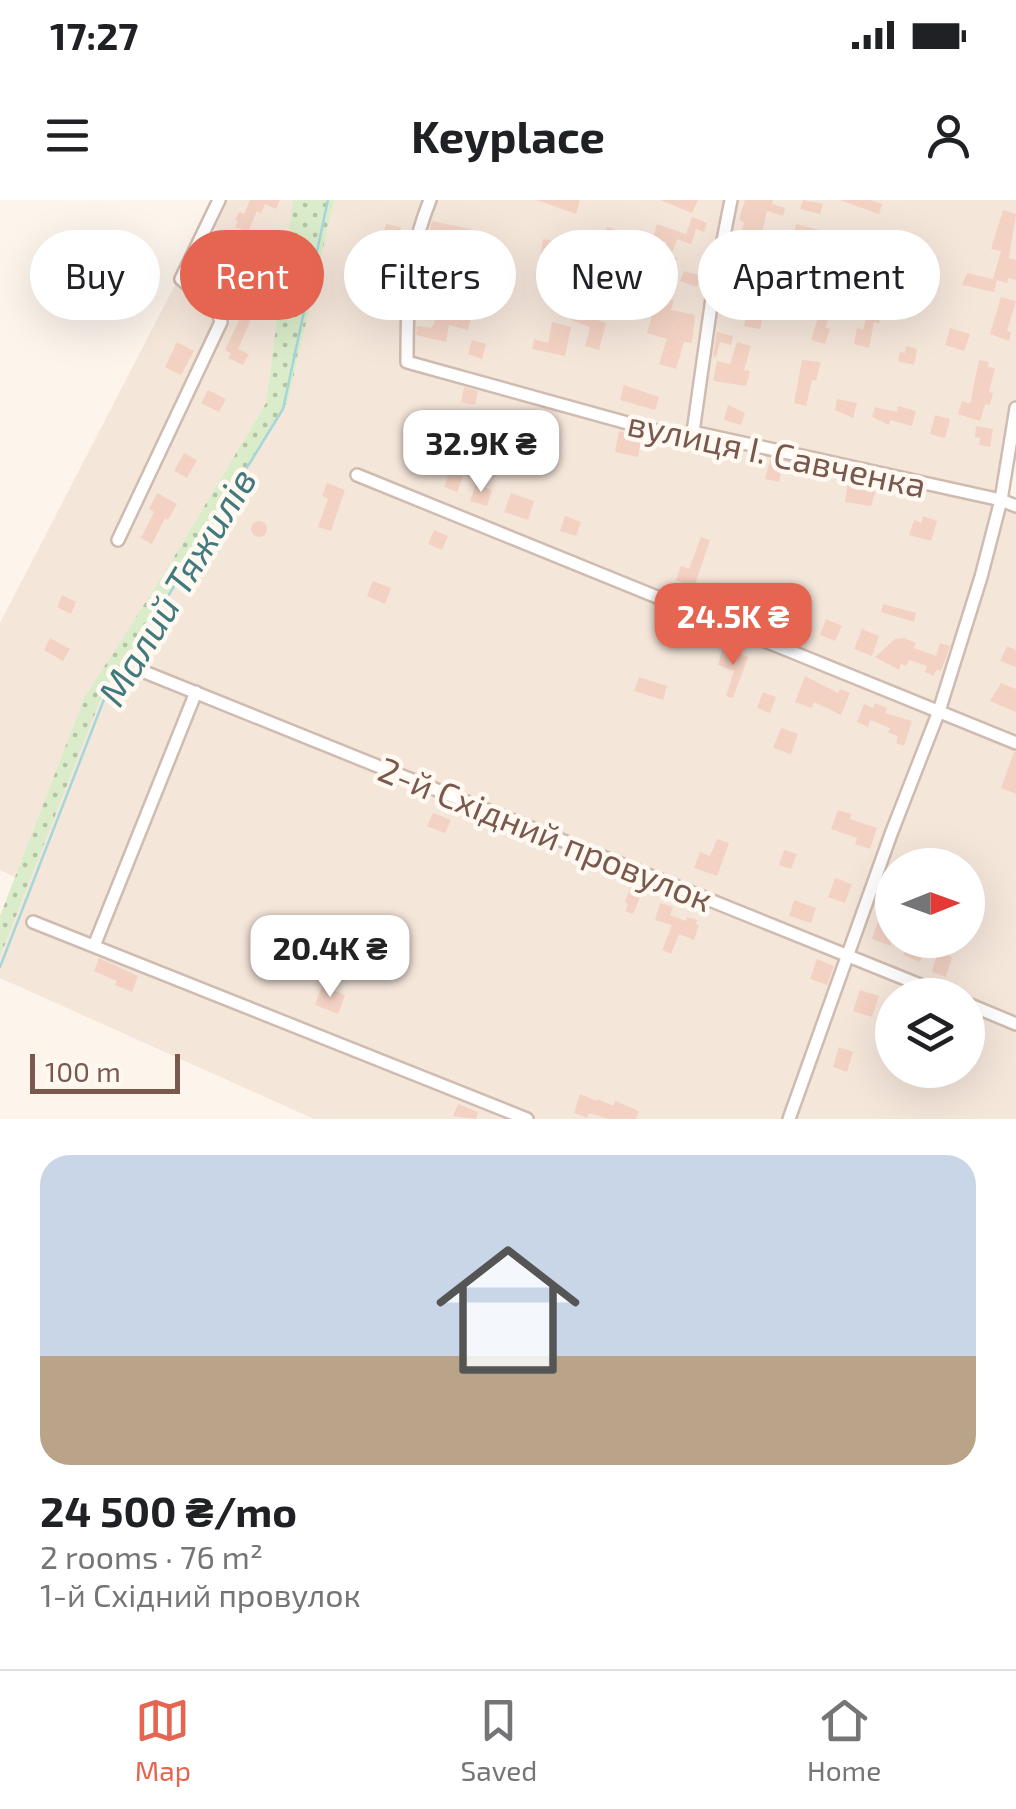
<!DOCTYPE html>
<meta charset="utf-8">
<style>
:root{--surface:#fff;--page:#f6f6f6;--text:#202124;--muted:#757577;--line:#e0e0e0;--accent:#e66551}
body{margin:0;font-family:"Exo 2",sans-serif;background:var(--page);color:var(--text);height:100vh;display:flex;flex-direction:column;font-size:38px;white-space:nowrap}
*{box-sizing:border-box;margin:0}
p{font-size:32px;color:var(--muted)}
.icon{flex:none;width:55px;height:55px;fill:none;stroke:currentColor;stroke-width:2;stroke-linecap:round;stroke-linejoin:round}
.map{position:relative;height:919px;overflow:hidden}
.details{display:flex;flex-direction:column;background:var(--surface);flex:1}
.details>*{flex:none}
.banner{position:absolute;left:30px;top:30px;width:958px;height:90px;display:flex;gap:20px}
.needle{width:65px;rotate:89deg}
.buttons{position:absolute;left:875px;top:648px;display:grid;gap:20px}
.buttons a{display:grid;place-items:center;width:110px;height:110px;border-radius:50%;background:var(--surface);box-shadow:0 10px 40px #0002;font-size:50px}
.scale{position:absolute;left:30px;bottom:25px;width:150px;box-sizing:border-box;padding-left:10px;border:5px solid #79594d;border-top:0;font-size:28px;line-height:35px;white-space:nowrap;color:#79594d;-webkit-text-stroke:8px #fff9f2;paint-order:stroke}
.price{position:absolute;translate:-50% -85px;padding:0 22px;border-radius:20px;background:#fff;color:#222;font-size:32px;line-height:65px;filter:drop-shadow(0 2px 5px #0008)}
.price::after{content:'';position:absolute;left:50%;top:60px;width:30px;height:22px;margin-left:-15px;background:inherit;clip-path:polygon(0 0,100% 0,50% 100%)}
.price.active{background:var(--accent);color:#fff}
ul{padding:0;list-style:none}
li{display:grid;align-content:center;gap:20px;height:530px;padding:0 40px}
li+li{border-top:2px solid var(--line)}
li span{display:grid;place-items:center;height:310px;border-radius:30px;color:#555}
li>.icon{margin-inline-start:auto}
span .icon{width:180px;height:180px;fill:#fffc;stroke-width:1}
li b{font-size:42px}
.tag{padding:0 35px;border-radius:45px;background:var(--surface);box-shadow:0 10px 40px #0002;font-size:35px;line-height:90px}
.tag.active{background:var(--accent);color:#fff}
.status{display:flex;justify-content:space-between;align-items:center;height:70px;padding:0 50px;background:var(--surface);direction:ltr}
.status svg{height:28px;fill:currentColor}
header{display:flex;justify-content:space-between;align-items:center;height:130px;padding:0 40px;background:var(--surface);font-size:45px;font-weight:700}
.tabs{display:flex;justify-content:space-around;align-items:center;height:140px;border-top:2px solid var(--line);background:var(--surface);font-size:28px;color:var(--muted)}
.tabs a{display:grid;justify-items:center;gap:5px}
.tabs .active{color:var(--accent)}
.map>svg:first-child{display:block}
.residential{fill:#f5e6da;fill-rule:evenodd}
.grass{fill:url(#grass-dots)}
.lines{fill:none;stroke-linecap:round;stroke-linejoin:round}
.stream{stroke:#a5d6da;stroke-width:2.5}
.building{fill:#f3d2c3}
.minor-casing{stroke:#d0bbb0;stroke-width:16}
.minor{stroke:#fff;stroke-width:11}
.labels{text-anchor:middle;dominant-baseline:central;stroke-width:9;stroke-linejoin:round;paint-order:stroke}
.street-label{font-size:35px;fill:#79594d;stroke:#fff9f2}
.water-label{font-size:38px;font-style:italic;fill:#40797e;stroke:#fff9f2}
</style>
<div class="status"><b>17:27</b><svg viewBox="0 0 49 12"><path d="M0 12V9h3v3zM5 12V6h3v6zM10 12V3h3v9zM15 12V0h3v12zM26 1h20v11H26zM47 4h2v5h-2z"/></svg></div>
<header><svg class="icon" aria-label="menu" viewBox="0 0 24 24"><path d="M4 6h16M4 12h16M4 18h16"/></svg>Keyplace<svg class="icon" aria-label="person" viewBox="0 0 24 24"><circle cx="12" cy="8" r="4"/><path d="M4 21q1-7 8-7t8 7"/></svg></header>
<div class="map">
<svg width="1016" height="919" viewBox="0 0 1016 919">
<defs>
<pattern id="grass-dots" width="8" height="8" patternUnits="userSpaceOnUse" patternTransform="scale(2.5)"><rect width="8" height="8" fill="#daecc9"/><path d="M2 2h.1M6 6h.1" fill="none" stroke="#b6c2a5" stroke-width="1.8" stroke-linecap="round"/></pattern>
</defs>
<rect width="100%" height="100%" fill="#fdf5ec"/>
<path class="residential" d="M219 0H293L295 3 266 203 168 367 84 498 15 677 0 670V423Z
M334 0H1016V249L1006 294 1016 298V919H314L0 778V757L99 503 288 201ZM892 665H968V740H892ZM892 795H968V870H892Z"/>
<path class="grass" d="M293 0H334L288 201 99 503 0 757V716L84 498 168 367 266 203Z"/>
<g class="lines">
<path class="stream" d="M0 767 103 502 283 209 328 0"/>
</g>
<path class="building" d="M250 0H280L276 9 265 4 261 13 257 11 248 32 235 27 238 21 235 20 239 12 244 14Z
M537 0H580L576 14Z
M660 0H698L692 13Z
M745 0H773L772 4 785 8 783 16 767 11 759 43 776 48 778 40 791 43 796 24 879 45 877 56 844 50 840 66 823 62 827 45 805 37 799 61 810 64 806 79 794 76 789 93 803 95 800 105 766 98 769 82 743 73 746 64 737 61 741 48 737 47 744 23 739 19Z
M803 0 823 4 820 14 800 9Z
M840 0H870L882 4 879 14Z
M1003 10 1016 14 1009 58 1016 60V80L1008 78 1007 83 993 79 1001 51 991 49Z
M692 17 707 23 704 32 696 29 691 44 677 39 671 56 677 58 675 66 661 62 666 42 653 38 657 24 686 34Z
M432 21 479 31 473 57 454 53 459 36 430 30Z
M386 24 401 27 388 91 369 87Z
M607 27 626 33 623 45 604 38Z
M543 39 553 41 551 64 576 73 569 93 584 99 580 112 546 101 552 82 535 75 545 53H541Z
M633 58 664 69 661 82 628 73Z
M879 63 902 69 899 80 876 74Z
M216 67 232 74 226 87 232 90 225 103 216 96 221 86 211 80Z
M471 68 482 72 475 95 491 103 487 116 473 111 468 130 449 125 446 142 416 135 417 126 431 128 434 124 439 104 450 106 459 72 468 75Z
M684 71 701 76 697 87 680 81Z
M967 73 997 80 994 92 962 85Z
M658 95 674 100 671 110 695 115 692 143 684 142 676 169 659 164 667 139 647 133Z
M1001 97 1016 101 1007 131 1011 132 1009 141 990 134Z
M870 104 883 107 879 124 874 122 869 148 854 144 857 128 863 130Z
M749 107 764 111 760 129 744 126Z
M573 112 606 123 599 150 585 146 590 127 571 120Z
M242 114 251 119 238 149 249 154 243 165 228 158 231 153 225 150Z
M818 118 828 121 825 128 830 129 825 144 811 140Z
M552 122 571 127 565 156 532 149 534 139 548 143Z
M950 128 970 134 964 151 945 145Z
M717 132 733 136 731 145 720 142 716 157 713 156Z
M472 140 486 144 482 159 468 154Z
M177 142 194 151 181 175 165 167Z
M737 142 751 146 744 170 750 171 746 186 713 181 717 161 730 164Z
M906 146 917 149 914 165 898 161 900 152 905 153Z
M802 160 821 162 816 181 812 180 806 206 794 203Z
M979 160 989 162 988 167 995 168 989 192 993 193 990 205 985 204 980 221 958 214 962 201 970 204Z
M624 185 659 197 655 210 620 200Z
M464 187 478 191 475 205 461 202Z
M208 190 226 199 219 212 201 203Z
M837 199 857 203 853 218 835 210Z
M728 205 745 213 741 225 724 220Z
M898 206 916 211 912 226 890 220 889 225 872 217 875 207 897 212Z
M935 215 950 219 945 238 930 234Z
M976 226 993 229 990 247 979 245 980 238 975 237Z
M619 231 642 237 638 257 615 252Z
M184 253 197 260 187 278 174 271Z
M770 260 783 263 779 282 765 279Z
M450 272 463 276 457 292 444 287Z
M848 281 876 289 871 306 845 302Z
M327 283 345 290 331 331 318 327 328 299 322 296Z
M476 284 492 290 487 306 470 301Z
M157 293 177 304 168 320 165 318 152 344 141 338 154 312 149 309Z
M511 293 534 301 528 320 504 312Z
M565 316 581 322 576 336 560 331Z
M923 316 937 321 931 341 909 335 914 320 921 323Z
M251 329a8 8 0 1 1 16 0a8 8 0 1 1-16 0Z
M434 330 448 336 442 350 428 344Z
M701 337 710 340 694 387 676 380 681 366 689 369Z
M373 381 391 388 385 404 367 396Z
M716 382 734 388 729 403 711 397Z
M754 391 770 397 765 412 749 407Z
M62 395 76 402 71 414 57 407Z
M883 404 916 413 914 422 881 412Z
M675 415 692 422 681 446 672 442 677 432 671 425Z
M826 419 842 426 835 441 820 435Z
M862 429 879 436 872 456 854 449Z
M50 438 70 449 63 461 44 450Z
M904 438 916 443 914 448 936 456 940 443 950 446 941 471 936 470 934 476 925 472 927 466 909 460 906 466 901 464 899 470 875 457 895 439Z
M1007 446 1016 450V467L1000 461Z
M723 448 748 457 733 498 726 496 734 471 718 465Z
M805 476 838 493 840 489 850 493 841 515 814 502 812 508 795 502Z
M639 477 667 486 663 500 634 491Z
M1001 483 1016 489V512L990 501Z
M763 492 776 497 770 513 757 508Z
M875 503 887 508 885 513 912 521 904 546 896 543 898 536 888 533 890 528 870 520 868 527 857 522 864 504 873 508Z
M781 528 798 534 791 554 773 548Z
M1014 552H1016V594L1001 588Z
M838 610 851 614 850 619 877 628 870 649 855 644 857 638 831 629Z
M433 613 451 620 445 633 427 626Z
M717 639 729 643 717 676 694 668 700 652 710 656Z
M784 650 797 654 791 669 779 665Z
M835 678 852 684 845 703 828 697Z
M632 683 644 688 633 714 625 711 628 704 625 702Z
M794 700 816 708 811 723 789 716Z
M660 703 673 707 670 715 686 721 687 717 697 720 696 724 699 725 694 740 679 734 671 754 662 750 672 725 655 720Z
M881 712 892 716 891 746 872 739Z
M909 740H928L920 762 903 755Z
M938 752 952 757 946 777 932 772Z
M99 758 138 776 132 792 115 785 117 781 94 771Z
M817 759 834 766 827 785 810 779Z
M322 786 345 795 338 814 315 805Z
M860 790 879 796 872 817 853 811Z
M839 847 853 852 847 872 833 867Z
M580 894 597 901 598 899 613 906 615 901 639 911 636 919H609L589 913 587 918 574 913Z
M458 904 478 912 476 919 453 916Z"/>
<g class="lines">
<defs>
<path id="minor" d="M430 0C407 57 407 101 407 162L678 237 693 232 1001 300 1016 208
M693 232 713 91 731 0
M357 275 1016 543
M118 340 221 122 217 109 181 79 219 0
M147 473 945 795
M33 722 527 919
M94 746 196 492
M968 804 1016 824
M789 919 891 634 939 511 981 377 1001 300 1016 306"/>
</defs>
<use href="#minor" class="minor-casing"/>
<use href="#minor" class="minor"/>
</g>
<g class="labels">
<g class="street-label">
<text transform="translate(777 253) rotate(12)">вулиця І. Савченка</text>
<text transform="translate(546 633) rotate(22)">2-й Східний провулок</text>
</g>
<g class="water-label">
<text transform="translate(176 386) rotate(-59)">Малий Тяжилів</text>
</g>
</g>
</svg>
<div class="buttons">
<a><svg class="needle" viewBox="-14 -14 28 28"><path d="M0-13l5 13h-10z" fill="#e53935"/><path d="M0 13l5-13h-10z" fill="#757577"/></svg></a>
<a><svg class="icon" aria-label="layers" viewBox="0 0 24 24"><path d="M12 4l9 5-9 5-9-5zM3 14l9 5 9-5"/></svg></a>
</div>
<div class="scale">100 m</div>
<b class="price" style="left:481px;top:295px">32.9K ₴</b>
<b class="price active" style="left:733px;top:468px">24.5K ₴</b>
<b class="price" style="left:330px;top:800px">20.4K ₴</b>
<div class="banner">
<a class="tag">Buy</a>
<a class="tag active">Rent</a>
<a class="tag">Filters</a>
<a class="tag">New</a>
<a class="tag">Apartment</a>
</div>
</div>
<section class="details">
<ul>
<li><span style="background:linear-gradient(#c9d6e8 65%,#b9a48a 0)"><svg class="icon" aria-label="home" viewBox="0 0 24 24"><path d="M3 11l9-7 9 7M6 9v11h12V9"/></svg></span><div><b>24 500 ₴/mo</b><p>2 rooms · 76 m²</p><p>1-й Східний провулок</p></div></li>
</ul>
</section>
<nav class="tabs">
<a class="active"><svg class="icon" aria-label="map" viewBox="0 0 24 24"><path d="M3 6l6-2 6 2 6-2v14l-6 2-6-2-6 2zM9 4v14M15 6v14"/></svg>Map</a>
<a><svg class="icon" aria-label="saved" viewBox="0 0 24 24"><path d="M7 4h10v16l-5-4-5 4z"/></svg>Saved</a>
<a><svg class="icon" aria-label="home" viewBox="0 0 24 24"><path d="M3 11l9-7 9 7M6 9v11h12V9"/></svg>Home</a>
</nav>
